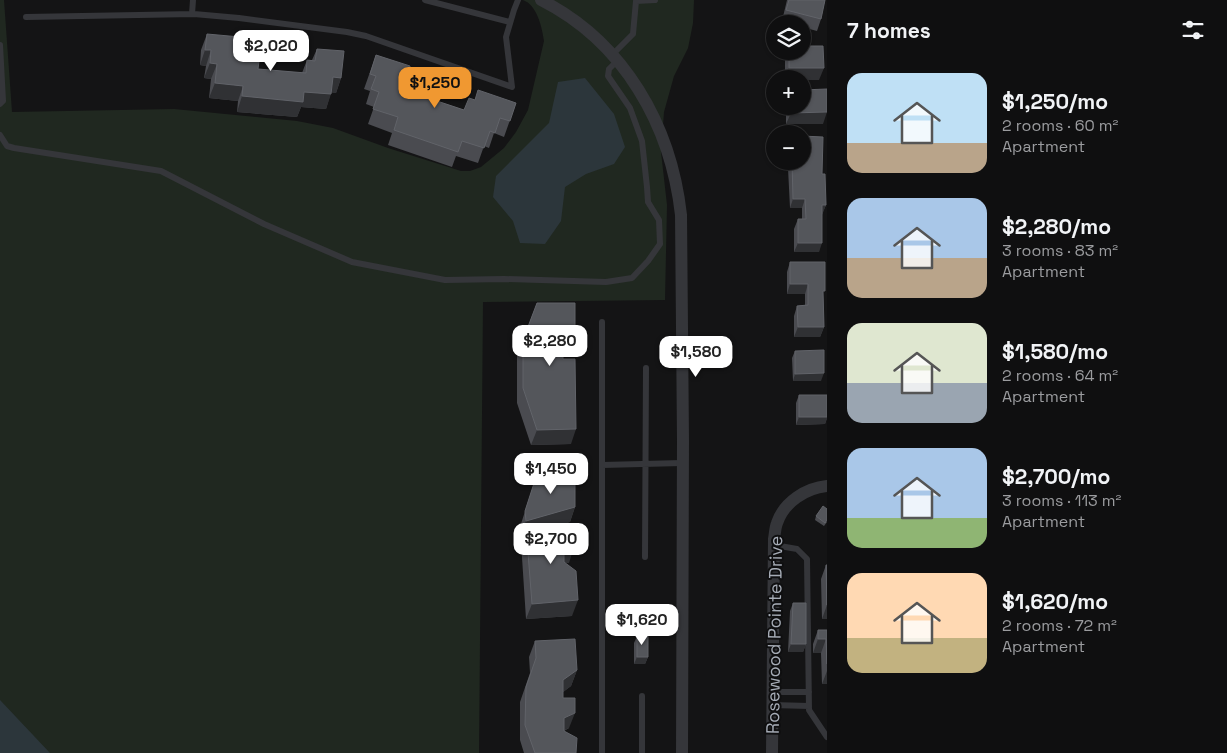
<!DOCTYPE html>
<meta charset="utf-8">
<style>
:root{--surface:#0f0f10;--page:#181819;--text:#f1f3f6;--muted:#9b9c9f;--line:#2f2f30;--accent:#f09831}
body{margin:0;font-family:"Space Grotesk",sans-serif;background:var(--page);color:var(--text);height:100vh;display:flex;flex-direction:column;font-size:19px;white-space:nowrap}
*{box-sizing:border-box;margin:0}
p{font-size:16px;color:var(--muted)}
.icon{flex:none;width:28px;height:28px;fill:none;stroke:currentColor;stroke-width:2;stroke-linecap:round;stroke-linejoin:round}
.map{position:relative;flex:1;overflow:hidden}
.drawer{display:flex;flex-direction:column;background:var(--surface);width:400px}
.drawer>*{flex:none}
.fabs{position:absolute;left:766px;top:15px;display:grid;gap:10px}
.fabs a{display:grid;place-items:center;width:45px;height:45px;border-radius:50%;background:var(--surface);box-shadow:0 1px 4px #0004,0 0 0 1px var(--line);font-size:25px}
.price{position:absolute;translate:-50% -42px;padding:0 11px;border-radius:10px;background:#fff;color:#222;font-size:16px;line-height:32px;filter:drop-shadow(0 1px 2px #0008)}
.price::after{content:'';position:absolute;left:50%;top:30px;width:15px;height:11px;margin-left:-8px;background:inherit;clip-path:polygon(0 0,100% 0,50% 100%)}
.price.selected{background:var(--accent);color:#111}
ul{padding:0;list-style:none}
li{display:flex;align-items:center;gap:15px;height:125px;padding:0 20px}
li span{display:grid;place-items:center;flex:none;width:140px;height:100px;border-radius:15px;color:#555}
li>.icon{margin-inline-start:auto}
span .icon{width:60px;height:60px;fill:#fffc;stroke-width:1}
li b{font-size:21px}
h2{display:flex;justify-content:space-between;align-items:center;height:60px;padding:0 20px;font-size:21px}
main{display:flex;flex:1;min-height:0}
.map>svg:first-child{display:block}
.green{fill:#202820}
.water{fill:#2c363b}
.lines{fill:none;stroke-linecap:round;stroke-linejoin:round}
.service{stroke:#35363a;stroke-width:6}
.minor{stroke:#35363a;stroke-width:12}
.wall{fill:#4a4b50}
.shaded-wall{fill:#303134}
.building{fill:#54565b;stroke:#616369}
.labels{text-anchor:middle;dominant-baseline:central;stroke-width:4;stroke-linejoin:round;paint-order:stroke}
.street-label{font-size:18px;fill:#a6acb6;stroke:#0f0f10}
</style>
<main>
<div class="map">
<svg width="827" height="753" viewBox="0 0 827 753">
<rect width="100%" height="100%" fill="#141415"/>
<path class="green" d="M0 0H4L12 112 174 109 297 121 333 128 388 148 461 171H470L481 167 504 148 516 132 528 110 544 41C542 27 537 5 523 0H694L693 23 688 48 674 76 664 112 661 152 667 205 665 300 483 302 479 753H0Z"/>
<path class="water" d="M585 78 614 114 625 147 614 164 586 174 565 187 561 221 545 244 520 243 513 221 493 197 496 176 549 123 558 82Z
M0 700 50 753H0Z"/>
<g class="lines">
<path class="service" d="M425 0 510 22
M192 14 193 0
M26 17 194 14 239 18 347 32 366 36 512 87 506 37 514 10 518 0
M0 45 3 101 0 104
M612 55 633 34 636 1 655 0
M0 135 7 146 14 148 161 171 264 224 352 262 445 280 504 279 606 282 632 278 648 261 660 244 659 220 648 202 647 187 642 141 630 108 608 76 609 69 617 61
M602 322V753
M602 465 682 463
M774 545 797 549 807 559 809 710 827 737
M645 557 646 368
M773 692H809
M772 705 809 706
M642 753V696"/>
<path class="minor" d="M541 0C624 42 671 125 681 215L683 440 682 753
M772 753 774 539C775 534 775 528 777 523 784 502 806 488 827 486"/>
</g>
<path class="wall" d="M787 0H825L821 19 817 31 802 27V24H791L782 21Z
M207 34 244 51 258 69 302 73 307 60H312L317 49 341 78 336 93 331 92 326 109 301 107 297 117 237 112 238 101 209 98 211 79 204 78 206 66 200 65 201 50Z
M787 51H802L819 80 785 79V58Z
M376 55 410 81 425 97 464 110 475 100 516 103 504 137 494 133 489 148 484 146 478 163 456 156 452 167 388 145 392 133 368 124 374 107 366 104 370 91 364 89Z
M786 106H802L823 124H786Z
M787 161H802L822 174 826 205 822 214 819 252H794V229L798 219H802V208H790L788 168H787Z
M790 262 823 295 824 327 820 337H794V316L797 306 805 305V294H787V272Z
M537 303 569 355H563V359L571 444 531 445 517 403V355Z
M795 351 821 381H793L792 358Z
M799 395H827V418L825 424 796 425V403Z
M537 474 575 507 570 522 552 527 569 563H565L572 616 526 619 521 542 523 535 520 536V527Z
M816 516 827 522 824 526 815 520Z
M826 565H827V619H822L821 579Z
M793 603 806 644 803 652H788L790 611Z
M818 630H827V684H822L821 653H813V644Z
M637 636 648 657 645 664H634V643Z
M535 641 577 670 571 686 563 692V698L569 728 564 731 576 753H524L520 740V702L530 673 529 657Z"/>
<path class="shaded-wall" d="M205 50H211L206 66 200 65Z
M210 63 217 64 211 79 204 78Z
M789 68H824L819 80H802V79H785Z
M333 77 341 78 336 93 327 92Z
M215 83 243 86 238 101 209 98Z
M304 92 331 94 326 109 301 107 297 117 237 112 242 96Z
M827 112 823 124H786L791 113Z
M789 161H791L788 168H787Z
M793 199H805L802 208H790Z
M822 205H826L822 215Z
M798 243H822L819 252H794Z
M790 284H808L805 294H787Z
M798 327H824L820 337H794Z
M563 340H575L569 355H558Z
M824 373 821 381H793L795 374Z
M799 417H827V418L825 424 796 425Z
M576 429 571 444 531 445 537 430Z
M575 507 570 522 527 534 526 527 523 535 520 536 526 521Z
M564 547H574L569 563H558Z
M578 600 572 616 526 619 532 604Z
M827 605V619H822Z
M818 639H826L821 653H813Z
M791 644H806L803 652H788Z
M637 657H648L645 664H634Z
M577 670 571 686 558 696 563 680Z
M827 671V684H822Z
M575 713 569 728 558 733 564 718Z"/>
<path class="building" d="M789 0H825L821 19 786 10Z
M207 34 240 37 244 51 260 53 258 69 306 73 307 60 315 61 317 49 344 51 341 78 333 77 331 94 304 92 303 102 242 96 243 86 215 83 217 64 210 63 211 50H205Z
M802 46H823L824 68H789V51H802Z
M376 55 410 66V81L428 87 425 97 464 110 469 98 475 100 478 90 516 103 510 121 500 118 495 133 490 131 484 148 462 141 458 152 394 130 398 117 373 109 379 92 371 89 376 76 370 74Z
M827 89V112L791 113 790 106H802V90Z
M802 136 823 137 822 174H825L826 205H822V243H798V219H806L805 199H793L792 161H802Z
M790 262H825V291H823L824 327H798L797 306 808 305V284H790Z
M537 303H575V340H563V359H575L576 429 537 430 523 388V340Z
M824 350V373L795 374V351Z
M799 395H827V417H799Z
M537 474H575V507L526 521 525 511Z
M823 506 827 509V520L825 523 816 516Z
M526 527H575L574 547H564V562L576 571 578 600 532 604Z
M826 565H827V605Z
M793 603H806V644H791Z
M818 630H827V664L826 639H818Z
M637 636H648V657H637Z
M575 639 577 670 563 680V698H575V713L564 718V731L577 738 576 753H535L525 725 526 687 536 658 535 641Z"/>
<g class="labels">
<g class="street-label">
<text transform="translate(774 635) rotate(-89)">Rosewood Pointe Drive</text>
</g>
</g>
</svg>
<div class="fabs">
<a><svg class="icon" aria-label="layers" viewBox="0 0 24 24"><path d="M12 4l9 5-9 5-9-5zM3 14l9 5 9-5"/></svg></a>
<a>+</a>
<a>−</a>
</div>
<b class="price" style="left:271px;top:72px">$2,020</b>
<b class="price selected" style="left:435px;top:109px">$1,250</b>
<b class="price" style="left:550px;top:367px">$2,280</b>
<b class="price" style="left:696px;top:378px">$1,580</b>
<b class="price" style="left:551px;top:495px">$1,450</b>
<b class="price" style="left:551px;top:565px">$2,700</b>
<b class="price" style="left:642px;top:646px">$1,620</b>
</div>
<section class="drawer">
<h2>7 homes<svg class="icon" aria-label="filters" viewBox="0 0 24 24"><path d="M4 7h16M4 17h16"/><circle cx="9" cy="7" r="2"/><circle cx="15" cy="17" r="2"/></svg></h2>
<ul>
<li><span style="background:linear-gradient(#bfe0f5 70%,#b9a48a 0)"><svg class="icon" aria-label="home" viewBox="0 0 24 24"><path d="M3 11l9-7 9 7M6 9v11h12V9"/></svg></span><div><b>$1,250/mo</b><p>2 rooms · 60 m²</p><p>Apartment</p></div></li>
<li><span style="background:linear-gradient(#a9c7e8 60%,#b9a48a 0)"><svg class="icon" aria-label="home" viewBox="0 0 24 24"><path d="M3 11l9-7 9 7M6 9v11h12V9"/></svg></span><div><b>$2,280/mo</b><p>3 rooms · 83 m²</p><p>Apartment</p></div></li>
<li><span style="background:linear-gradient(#dfe7d0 60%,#9aa5b1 0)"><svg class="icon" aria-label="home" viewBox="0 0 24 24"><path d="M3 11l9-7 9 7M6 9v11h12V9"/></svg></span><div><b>$1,580/mo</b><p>2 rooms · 64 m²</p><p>Apartment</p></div></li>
<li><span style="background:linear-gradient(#a9c7e8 70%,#8fb573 0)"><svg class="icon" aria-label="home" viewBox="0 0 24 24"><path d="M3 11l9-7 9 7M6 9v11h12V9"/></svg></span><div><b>$2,700/mo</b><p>3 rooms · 113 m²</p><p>Apartment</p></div></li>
<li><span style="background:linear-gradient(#ffd9b3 65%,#c2b280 0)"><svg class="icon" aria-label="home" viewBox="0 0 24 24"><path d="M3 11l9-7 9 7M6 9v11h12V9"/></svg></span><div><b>$1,620/mo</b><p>2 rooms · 72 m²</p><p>Apartment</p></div></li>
</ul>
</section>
</main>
